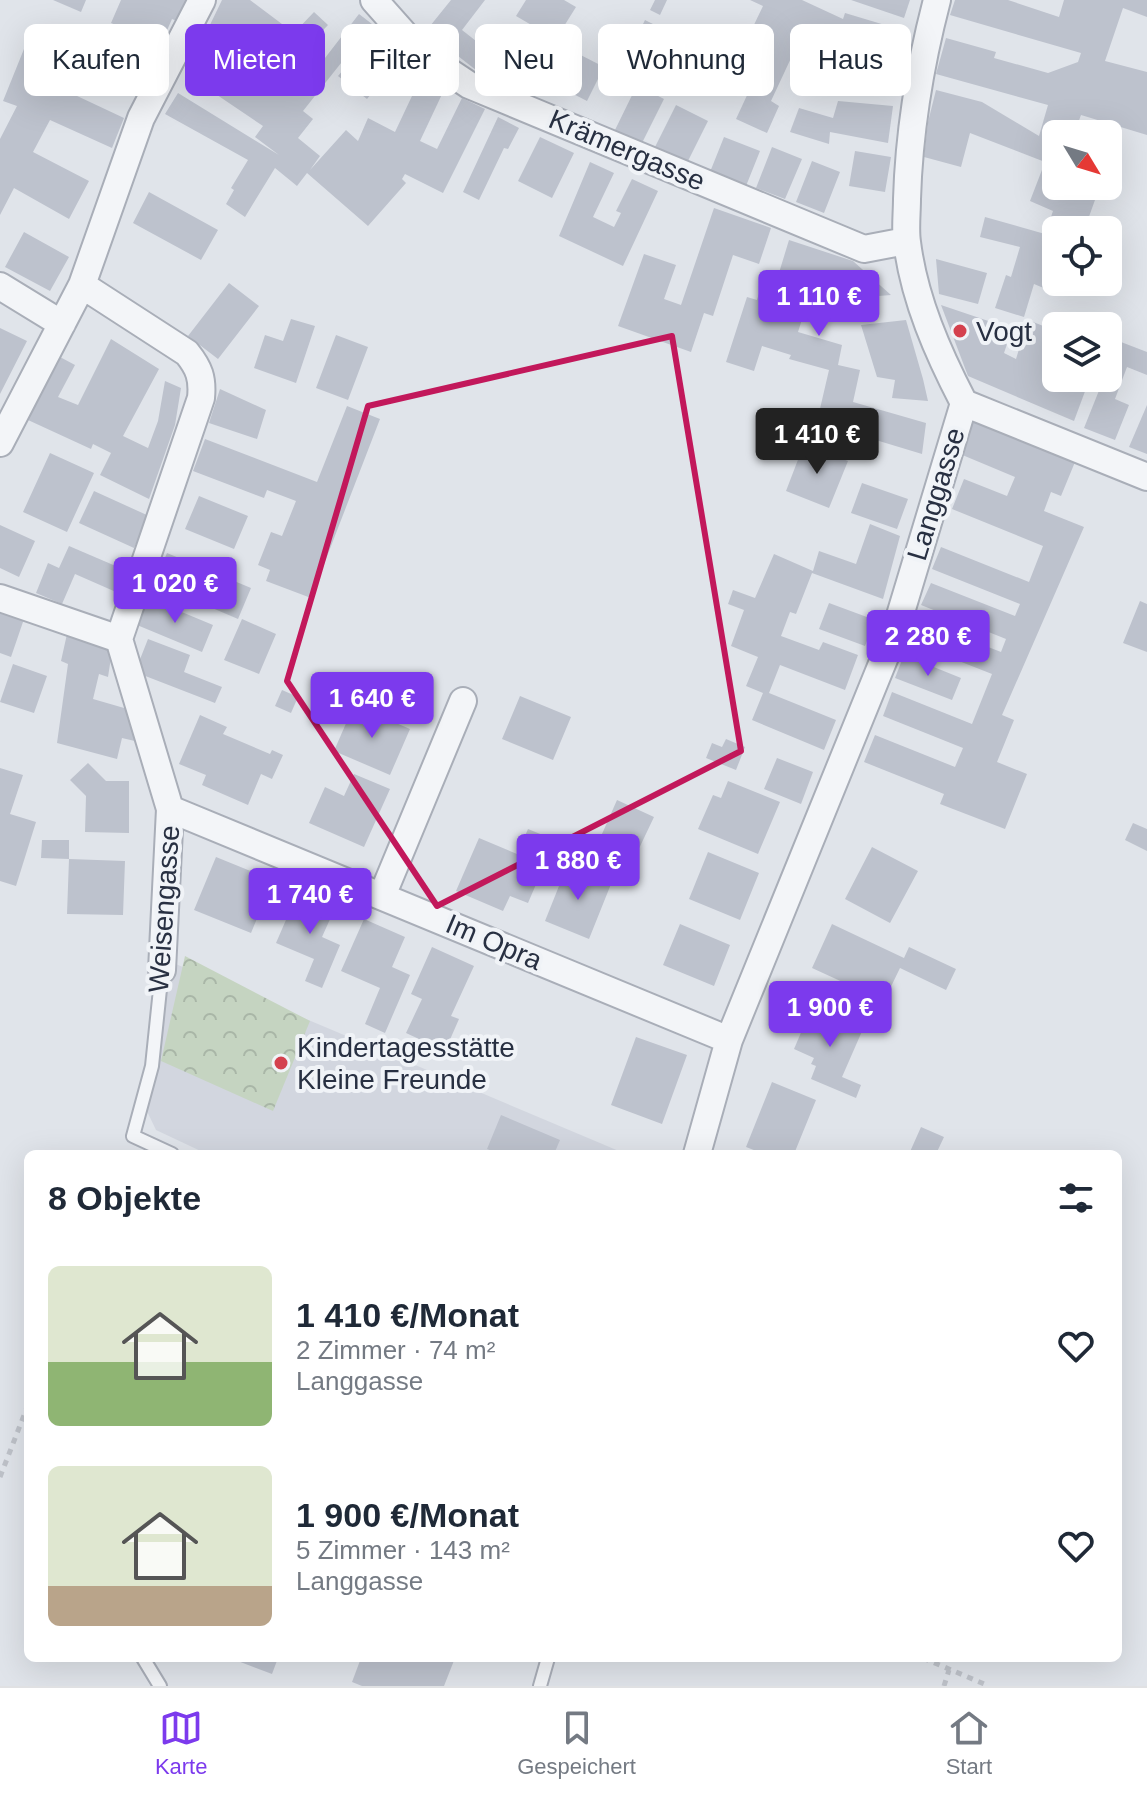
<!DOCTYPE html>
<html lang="de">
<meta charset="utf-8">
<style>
:root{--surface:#fff;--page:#f6f6f7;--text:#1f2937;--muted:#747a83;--line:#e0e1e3;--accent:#7c3aed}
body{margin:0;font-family:Helvetica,sans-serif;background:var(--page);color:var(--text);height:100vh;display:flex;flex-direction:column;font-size:30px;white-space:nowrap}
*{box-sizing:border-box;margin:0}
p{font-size:26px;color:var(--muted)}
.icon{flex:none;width:44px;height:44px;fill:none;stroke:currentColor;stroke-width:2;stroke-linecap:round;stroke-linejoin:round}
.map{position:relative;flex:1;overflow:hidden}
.drawer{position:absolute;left:24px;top:1150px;width:1098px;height:512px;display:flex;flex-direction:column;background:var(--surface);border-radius:12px;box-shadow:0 8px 32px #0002}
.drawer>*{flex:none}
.guide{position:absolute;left:24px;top:24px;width:1100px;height:72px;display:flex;gap:16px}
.needle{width:52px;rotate:128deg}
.controls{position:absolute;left:1042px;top:120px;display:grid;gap:16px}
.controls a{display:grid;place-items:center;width:80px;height:80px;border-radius:12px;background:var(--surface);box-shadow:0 8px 32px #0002;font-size:40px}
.price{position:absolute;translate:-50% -68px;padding:0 18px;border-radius:8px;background:var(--accent);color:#fff;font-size:26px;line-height:52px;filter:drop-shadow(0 2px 4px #0008)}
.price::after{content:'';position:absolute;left:50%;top:48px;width:24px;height:18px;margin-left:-12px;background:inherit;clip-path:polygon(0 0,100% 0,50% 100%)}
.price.selected{background:#222;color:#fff}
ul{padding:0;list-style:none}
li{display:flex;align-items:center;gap:24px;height:200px;padding:0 24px}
li span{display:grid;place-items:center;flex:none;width:224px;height:160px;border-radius:12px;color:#555}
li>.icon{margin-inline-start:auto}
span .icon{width:96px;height:96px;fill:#fffc;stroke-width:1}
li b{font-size:34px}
h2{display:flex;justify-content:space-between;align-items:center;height:96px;padding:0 24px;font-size:34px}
.tag{padding:0 28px;border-radius:12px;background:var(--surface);box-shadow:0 8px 32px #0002;font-size:28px;line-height:72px}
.tag.selected{background:var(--accent);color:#fff}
.tab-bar{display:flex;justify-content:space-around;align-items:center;height:112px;border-top:2px solid var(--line);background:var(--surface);font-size:22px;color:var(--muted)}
.tab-bar a{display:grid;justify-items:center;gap:4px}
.tab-bar .selected{color:var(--accent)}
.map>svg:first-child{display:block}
.built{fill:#d2d6df}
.park{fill:url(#park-crowns)}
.building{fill:#bdc2cd}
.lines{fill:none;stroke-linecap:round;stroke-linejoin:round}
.lane-casing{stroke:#a9aeb8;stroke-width:16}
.street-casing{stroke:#a9aeb8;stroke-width:30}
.path{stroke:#bec2c9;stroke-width:5;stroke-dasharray:6 6;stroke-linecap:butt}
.lane{stroke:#f3f5f8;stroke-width:12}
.street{stroke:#f3f5f8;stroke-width:26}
.marked{fill:none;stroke:#c2185b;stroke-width:6;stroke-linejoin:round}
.poi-dot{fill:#d4414e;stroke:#f0f3f7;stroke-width:3}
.labels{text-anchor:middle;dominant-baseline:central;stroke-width:8;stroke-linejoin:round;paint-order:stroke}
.street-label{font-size:28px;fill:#283042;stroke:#f0f3f7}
.poi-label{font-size:28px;fill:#283042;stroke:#f0f3f7;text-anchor:start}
</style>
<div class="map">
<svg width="1147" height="1686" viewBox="0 0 1147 1686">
<defs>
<pattern id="park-crowns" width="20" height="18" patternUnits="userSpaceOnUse" patternTransform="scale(2)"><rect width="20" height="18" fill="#c5d4c1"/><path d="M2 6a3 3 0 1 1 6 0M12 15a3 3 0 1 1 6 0" fill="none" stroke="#a9b6a7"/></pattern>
</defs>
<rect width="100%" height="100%" fill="#e0e4ea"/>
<path class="built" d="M171 962 626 1154H207L156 1130 144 1105Z"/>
<path class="park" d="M185 956 310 1021 273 1111 161 1061Z"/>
<path class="building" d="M53 0H86L81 12Z
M121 0H191L179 22 172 19 161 44 111 23Z
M222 0H250L294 33 314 12 328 25 309 45 325 58 359 14 372 24 303 111 313 119 298 138 320 156 310 170 346 130 358 141 368 118 395 132 420 79 444 90 420 141 437 149 462 98 485 109 443 193 405 174 402 179 406 183 368 226 307 173 297 186 275 168 245 217 226 204 234 190 231 188 248 160 165 114 178 93 279 155 255 137 263 126 186 74 210 43 274 90 289 72 252 43 247 51 207 31Z
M451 0H485L462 30 504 63 490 81 426 31Z
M526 0H564L576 7 556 39 563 43 531 96 502 79 525 41 531 45 540 30 516 16Z
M655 0H667L660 15 650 10Z
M750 0H802L843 19 845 13 905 31 887 90 814 68 824 37 837 41 806 26 771 101 779 106 767 133 736 119 749 91 727 81 763 6Z
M851 0H910L904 18Z
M955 0H1008L1059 17 1064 0H1147V17L1123 8 1105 61 1147 72V135L1081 115 1074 134H1056V186H1100L1086 225 1080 222 1078 230H1056V255L1046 289 1034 284 1024 317 995 308 1006 275 1011 277 1020 247 980 237 985 217 1045 234 1053 211 1030 201 1045 162 970 133 961 167 924 157 928 122 936 90 982 102 1039 136 1048 105 936 74 946 38 996 52 994 58 1048 73 1078 62 1081 53 950 15Z
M645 20 655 25 649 37 639 32Z
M372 36 400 59 367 99 338 76Z
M97 38 149 57 138 88 86 69Z
M26 44 52 56 43 80 124 118 112 148 50 120 33 152 89 181 69 219 14 188 0 215V139L17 106 3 101Z
M569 49 604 67 587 101 552 83Z
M637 85 664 99 642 143 615 130Z
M838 101 893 106 888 143 830 132 829 144 790 132 799 108 833 118Z
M676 105 708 121 686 165 654 149Z
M498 117 519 128 508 149 504 148 479 200 463 192Z
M540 137 574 153 552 198 518 181Z
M724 137 760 151 746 186 710 172Z
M772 147 802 159 785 199 756 188Z
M855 151 891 157 885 192 849 186Z
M812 161 840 172 824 213 796 202Z
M590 162 614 173 593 217 614 227 621 213 616 211 632 179 658 191 623 266 559 236Z
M149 192 218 230 201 260 133 223Z
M714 208 771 228 759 264 733 255 713 316 704 313 691 352 618 326 644 254 676 265 664 299 681 305Z
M24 232 69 257 50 291 5 267Z
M789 240 853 261 891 295 853 298V303L809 297 798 332 842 345 838 365 860 370 853 402 926 423 922 454 846 431 849 420 819 413 829 370 789 359 791 355 762 346 754 371 726 362 747 297 757 300 762 283 775 286Z
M936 259 987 273 978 304 939 294Z
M229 283 259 306 218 359 188 336Z
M941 305 1012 329 1004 353 1016 359 1028 320 1056 331V378L1087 386 1074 421 968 376Z
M291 319 315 326 296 383 254 368 265 335 283 341Z
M906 320 923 379 928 401 892 398 895 380 877 377 861 325Z
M0 328 27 341 0 394Z
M336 335 368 347 348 400 316 388Z
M1108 337 1147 352V375L1127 367 1115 399 1129 405 1115 440 1084 428 1104 378H1108L1111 361 1108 359Z
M111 339 159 369 123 436 148 448 158 421 165 381 181 388 175 425 149 499 100 475 111 453 93 444 91 449 28 420 60 357 75 365 58 397 78 405Z
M220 389 266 410 257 439 209 423Z
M1147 405V454L1129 447Z
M347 406 380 419 311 598 266 581 270 570 258 565 271 532 282 536 296 501 267 490 264 498 193 471 205 439 317 482Z
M974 420 1075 462 1061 496 1051 492 1044 511 1084 527 1002 715 1014 720 997 762 1027 774 1005 829 940 804 944 794 864 762 875 735 955 767 963 748 883 716 892 692 972 724 992 674 908 641 916 619 1001 652 1006 639 921 605 931 583 1015 616 1020 604 932 569 941 547 1029 582 1043 546 952 509 964 479 1007 496 1015 477 960 454Z
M804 444 848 461 829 508 786 491Z
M50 453 94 473 67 532 23 512Z
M862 483 908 499 897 529 851 513Z
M94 491 149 516 134 548 79 523Z
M199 496 248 516 234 549 185 529Z
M870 524 900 536 883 599 812 573 796 614 790 612 781 636 819 650 823 642 858 655 845 690 780 665 769 693 836 720 824 750 752 720 763 693 746 686 758 657 731 646 744 610 728 604 733 590 755 598 774 554 813 571 819 551 856 564Z
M0 525 35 541 19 577 0 568Z
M69 546 125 570 116 592 75 574 62 604 36 593 48 563 59 568Z
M167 553 251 588 238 619 154 583Z
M148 598 213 625 202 652 137 625Z
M1140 601 1147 604V652L1123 643Z
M829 603 875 620 865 646 819 629Z
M0 611 24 619 11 657 0 653Z
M242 619 276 634 259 674 224 660Z
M67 634 112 651 108 677 99 674 93 699 131 710 139 742 122 738 117 759 57 743 68 664 61 661Z
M148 639 190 655 184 672 222 687 215 703 135 672Z
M904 655 961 678 952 700 895 678Z
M13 664 47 676 34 713 0 702Z
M282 690 298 697 291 713 275 706Z
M520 696 571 717 553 760 502 739Z
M354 705 410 729 390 775 334 751Z
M200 715 227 727 223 734 270 754 272 750 283 755 272 779 261 774 248 805 202 785 206 775 179 764Z
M726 739 745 747 736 770 706 758 712 743 722 747Z
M777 758 813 772 801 804 764 789Z
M88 763 106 781H129V833L85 832 86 796 70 780Z
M0 768 23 775 10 814 36 822 16 886 0 881Z
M354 774 390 789 364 847 309 823 325 787 344 796Z
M728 781 780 802 758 854 698 829 713 795 721 798Z
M617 800 654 817 634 859 598 843Z
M1133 823 1147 829V851L1125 840Z
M528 829 555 840 528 903 510 896 503 911 456 891 479 838 517 854Z
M42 840H69V859L41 858Z
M872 847 918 871 890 923 845 899Z
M708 852 759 873 740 920 689 899Z
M216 857 273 880 251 933 194 910Z
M69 859 125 861 123 915 67 914Z
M567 866 611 884 589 939 545 921Z
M298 892 335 908 322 937 340 945 322 988 305 981 314 959 276 943Z
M364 919 405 937 392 967 410 975 385 1033 365 1024 380 988 341 971Z
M680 924 730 945 714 986 663 965Z
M832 924 904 958 909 947 956 969 946 990 900 968 884 1001 812 968Z
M432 947 474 966 451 1016 459 1019 445 1051 406 1033 422 999 411 994Z
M812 1007 863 1029 842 1077 861 1085 856 1098 811 1079 816 1066 811 1064 814 1058 794 1049Z
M636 1037 687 1055 662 1124 611 1105Z
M772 1082 816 1100 794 1154H764L746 1147Z
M501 1115 560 1140 554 1154H491L492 1151 487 1149Z
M921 1127 944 1137 936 1154H909Z
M230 1658H278L272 1674Z
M361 1658H455L444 1686H362L352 1682Z"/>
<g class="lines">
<defs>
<path id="lane" d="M162 970 152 1066 133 1136 172 1154
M143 1658 160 1686
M540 1686 548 1658"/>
<path id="street" d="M374 0 421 53 469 85 864 249 906 241
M82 285 187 353C199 368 203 378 201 398L119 639 170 809 162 970
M0 286 62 324
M964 403 1147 477
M0 443 82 285 141 118 202 0
M0 598 119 639
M170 809 729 1040
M382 896 463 701
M697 1154 729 1040 895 632 964 403C938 353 914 299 907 242 905 229 907 213 907 199 909 132 920 65 937 0"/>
</defs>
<use href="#lane" class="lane-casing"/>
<use href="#street" class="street-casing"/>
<path class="path" d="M0 1477 28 1405
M923 1658 989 1686
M944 1686 949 1670"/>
<use href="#lane" class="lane"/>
<use href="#street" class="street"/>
</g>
<path class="marked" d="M672 336 741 751 437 906 287 681 368 406Z"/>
<g class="poi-dot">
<circle cx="960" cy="331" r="8"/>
<circle cx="281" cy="1063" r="8"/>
</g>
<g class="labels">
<g class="street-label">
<text transform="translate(627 150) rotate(23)">Krämergasse</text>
<text transform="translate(936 494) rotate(-73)">Langgasse</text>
<text transform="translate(164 909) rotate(-86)">Weisengasse</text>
<text transform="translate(494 942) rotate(23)">Im Opra</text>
</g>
<g class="poi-label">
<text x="976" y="331">Vogt</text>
<text x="297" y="1047">Kindertagesstätte<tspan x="297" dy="32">Kleine Freunde</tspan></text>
</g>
</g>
</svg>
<div class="controls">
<a><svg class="needle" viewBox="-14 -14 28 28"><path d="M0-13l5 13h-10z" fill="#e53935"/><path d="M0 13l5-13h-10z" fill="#747a83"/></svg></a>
<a><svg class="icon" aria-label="locate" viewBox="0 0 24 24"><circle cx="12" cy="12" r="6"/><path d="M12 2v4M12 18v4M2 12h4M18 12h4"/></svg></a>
<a><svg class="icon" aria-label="layers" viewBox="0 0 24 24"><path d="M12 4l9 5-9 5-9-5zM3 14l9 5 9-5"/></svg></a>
</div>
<b class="price" style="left:819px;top:338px">1 110 €</b>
<b class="price selected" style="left:817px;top:476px">1 410 €</b>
<b class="price" style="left:175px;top:625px">1 020 €</b>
<b class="price" style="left:928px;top:678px">2 280 €</b>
<b class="price" style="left:372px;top:740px">1 640 €</b>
<b class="price" style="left:578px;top:902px">1 880 €</b>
<b class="price" style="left:310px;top:936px">1 740 €</b>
<b class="price" style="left:830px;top:1049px">1 900 €</b>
<div class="guide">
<a class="tag">Kaufen</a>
<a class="tag selected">Mieten</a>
<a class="tag">Filter</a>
<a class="tag">Neu</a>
<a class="tag">Wohnung</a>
<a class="tag">Haus</a>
</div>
<section class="drawer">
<h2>8 Objekte<svg class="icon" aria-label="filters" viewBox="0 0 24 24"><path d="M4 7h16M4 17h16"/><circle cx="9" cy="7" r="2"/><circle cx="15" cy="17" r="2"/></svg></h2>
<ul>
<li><span style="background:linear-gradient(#dfe7d0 60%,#8fb573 0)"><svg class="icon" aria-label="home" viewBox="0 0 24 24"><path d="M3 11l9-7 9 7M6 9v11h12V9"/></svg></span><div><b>1 410 €/Monat</b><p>2 Zimmer · 74 m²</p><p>Langgasse</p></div><svg class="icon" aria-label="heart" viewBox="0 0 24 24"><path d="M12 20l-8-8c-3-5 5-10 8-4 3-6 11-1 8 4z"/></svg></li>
<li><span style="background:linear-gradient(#dfe7d0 75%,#b9a48a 0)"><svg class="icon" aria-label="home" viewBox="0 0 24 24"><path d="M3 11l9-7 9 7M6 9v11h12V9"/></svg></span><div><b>1 900 €/Monat</b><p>5 Zimmer · 143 m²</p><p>Langgasse</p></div><svg class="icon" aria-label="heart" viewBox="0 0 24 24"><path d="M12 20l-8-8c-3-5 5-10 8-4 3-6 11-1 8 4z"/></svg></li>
</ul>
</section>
</div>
<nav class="tab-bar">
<a class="selected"><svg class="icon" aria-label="map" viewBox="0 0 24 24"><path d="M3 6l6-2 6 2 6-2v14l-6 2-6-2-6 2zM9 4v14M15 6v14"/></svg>Karte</a>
<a><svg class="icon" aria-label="saved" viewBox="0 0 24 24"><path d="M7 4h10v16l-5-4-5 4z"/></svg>Gespeichert</a>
<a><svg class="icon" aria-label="home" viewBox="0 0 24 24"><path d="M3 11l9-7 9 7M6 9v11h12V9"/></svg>Start</a>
</nav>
